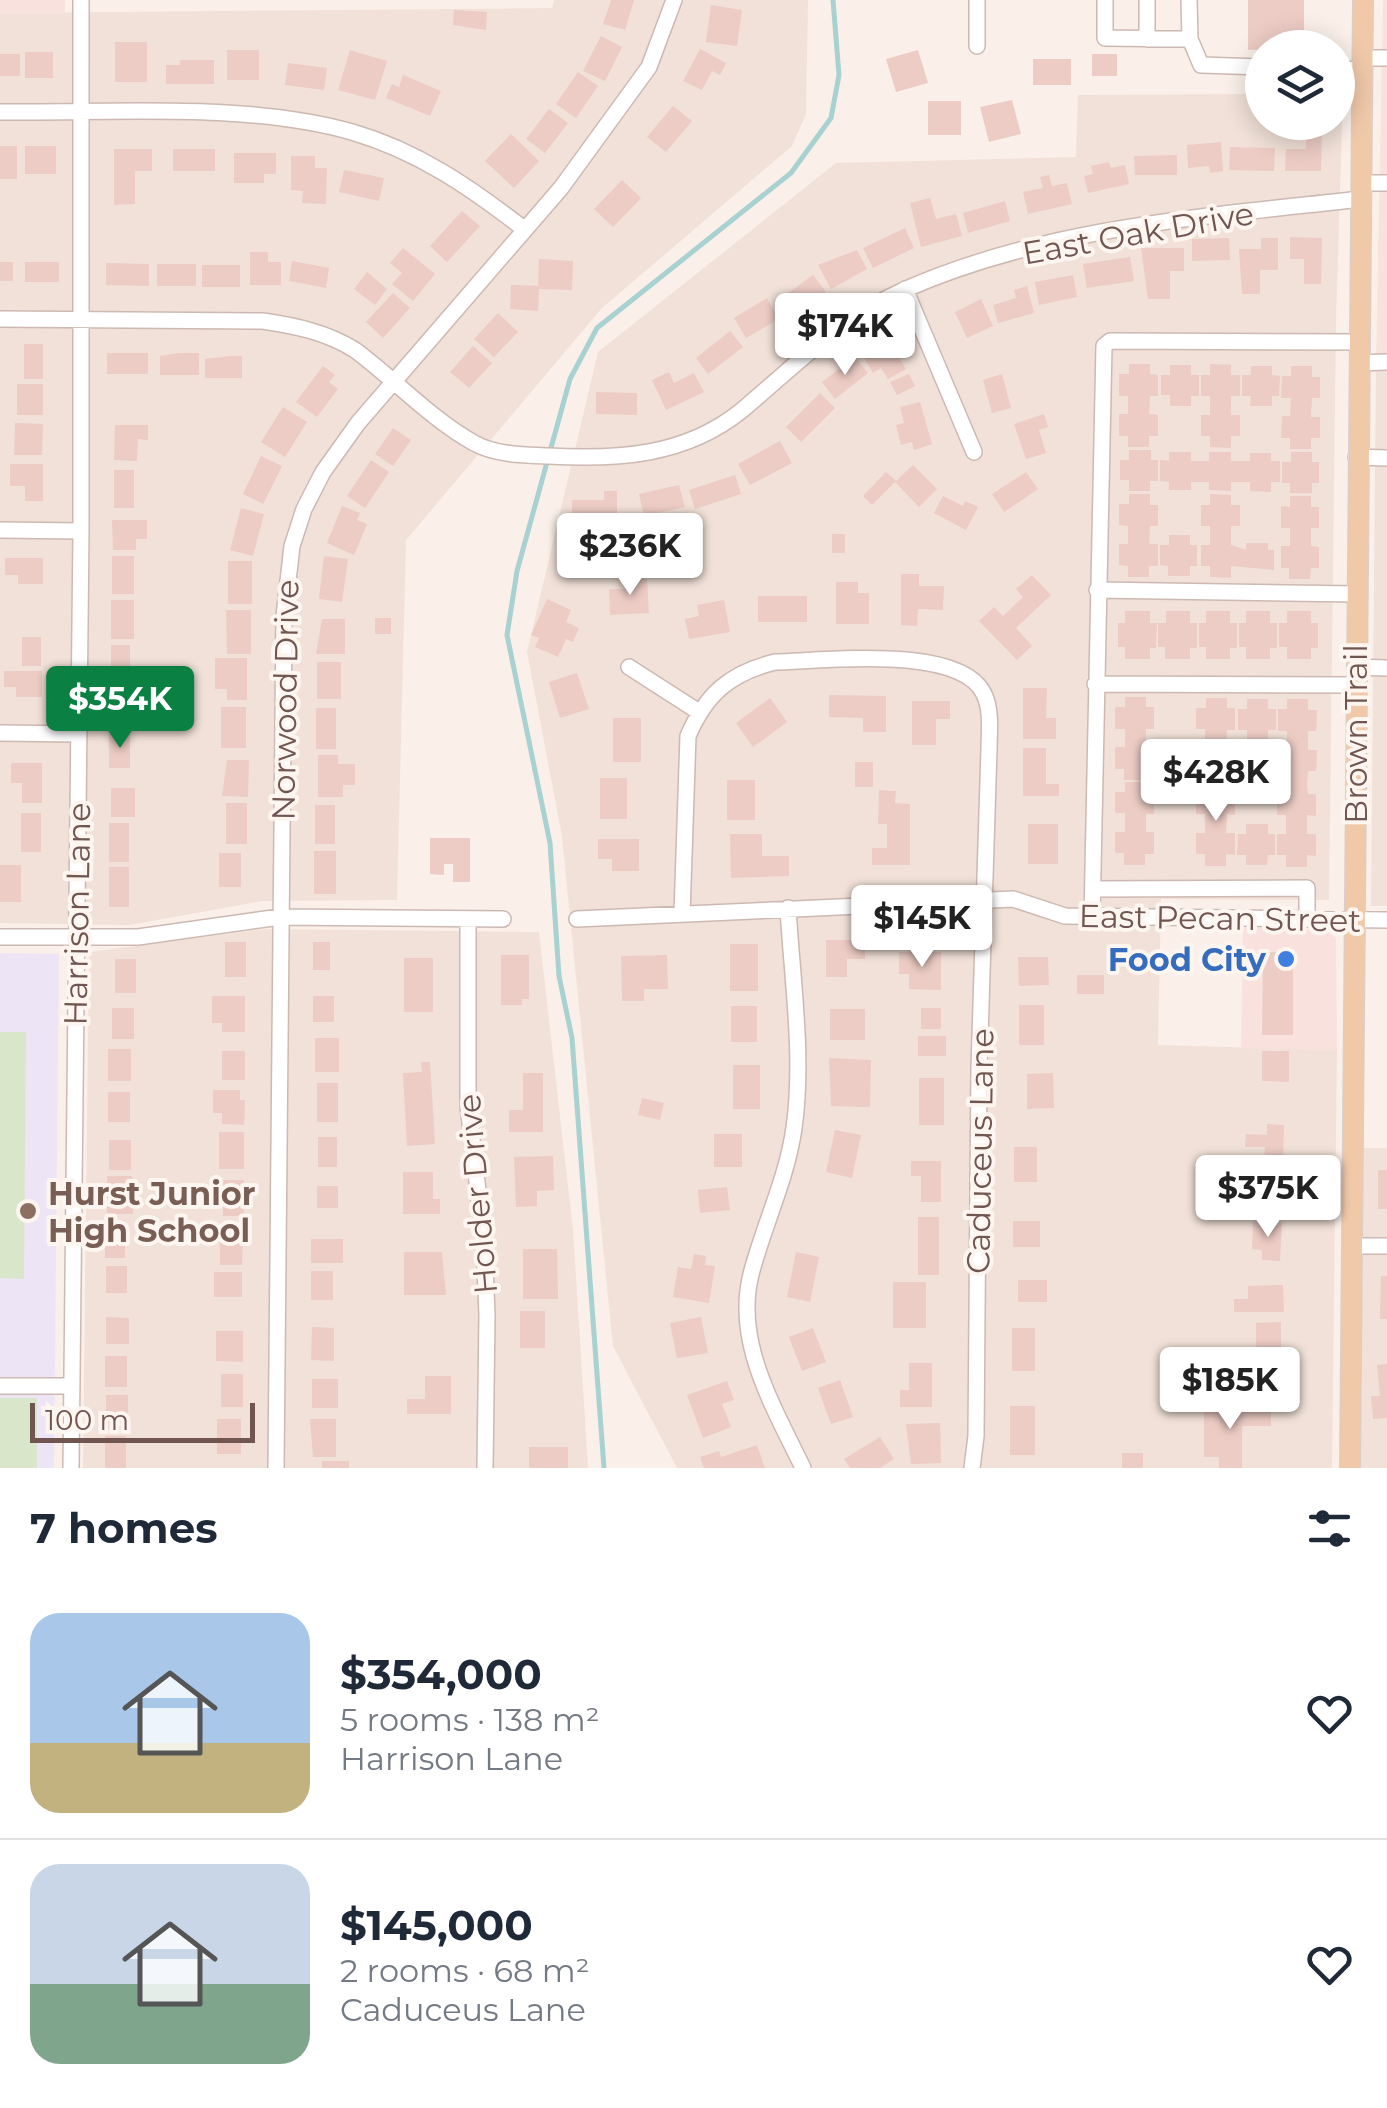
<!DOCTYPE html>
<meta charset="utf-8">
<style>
:root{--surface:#fff;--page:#f6f6f7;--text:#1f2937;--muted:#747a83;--line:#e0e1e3;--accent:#0b8043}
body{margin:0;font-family:Montserrat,sans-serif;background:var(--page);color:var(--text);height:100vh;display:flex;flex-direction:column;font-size:38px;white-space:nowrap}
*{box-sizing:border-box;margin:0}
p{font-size:32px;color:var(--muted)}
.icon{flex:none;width:55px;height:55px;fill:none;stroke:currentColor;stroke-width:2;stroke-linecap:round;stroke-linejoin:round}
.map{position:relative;height:1468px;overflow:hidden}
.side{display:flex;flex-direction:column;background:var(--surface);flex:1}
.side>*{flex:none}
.tools{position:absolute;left:1245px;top:30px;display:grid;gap:20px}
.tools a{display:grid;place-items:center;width:110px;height:110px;border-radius:50%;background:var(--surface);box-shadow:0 5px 25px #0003;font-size:50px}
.scale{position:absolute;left:30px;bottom:25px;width:225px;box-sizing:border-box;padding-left:10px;border:5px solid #715550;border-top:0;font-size:28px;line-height:35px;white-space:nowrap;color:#715550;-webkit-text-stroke:8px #fdf5ef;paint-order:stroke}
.price{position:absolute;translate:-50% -85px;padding:0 22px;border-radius:10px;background:#fff;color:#222;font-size:32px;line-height:65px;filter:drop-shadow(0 2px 5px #0008)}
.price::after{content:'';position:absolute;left:50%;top:60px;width:30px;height:22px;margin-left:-15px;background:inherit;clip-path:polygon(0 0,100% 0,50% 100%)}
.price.active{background:var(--accent);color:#fff}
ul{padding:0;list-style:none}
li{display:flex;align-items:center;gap:30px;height:250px;padding:0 30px}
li+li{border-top:2px solid var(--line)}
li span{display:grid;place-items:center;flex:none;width:280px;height:200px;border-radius:30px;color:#555}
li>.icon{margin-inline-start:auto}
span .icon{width:120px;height:120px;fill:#fffc;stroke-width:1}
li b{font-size:42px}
h2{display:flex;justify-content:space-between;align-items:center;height:120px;padding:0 30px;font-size:42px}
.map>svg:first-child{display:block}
.residential{fill:#f1e1d8}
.commercial{fill:#f9e1de}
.education{fill:#ede5f6}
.green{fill:#dae6c9}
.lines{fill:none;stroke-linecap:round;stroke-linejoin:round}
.stream{stroke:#a7d2d1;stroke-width:5}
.building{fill:#ecccc4}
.minor-casing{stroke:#cdb9b3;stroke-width:18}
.major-casing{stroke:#d7cfce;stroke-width:22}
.minor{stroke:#fff;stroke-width:15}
.major{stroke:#f0c9a9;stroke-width:20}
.shop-dot{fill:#3f7fe0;stroke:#fdf5ef;stroke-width:4}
.education-dot{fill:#8d6e63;stroke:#fdf5ef;stroke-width:4}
.labels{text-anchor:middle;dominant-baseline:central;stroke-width:8;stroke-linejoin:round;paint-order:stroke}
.street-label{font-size:32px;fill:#715550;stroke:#fdf5ef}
.shop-label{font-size:32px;font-weight:bold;fill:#366cbe;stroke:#fdf5ef;text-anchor:end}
.education-label{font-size:32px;font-weight:bold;fill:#785e54;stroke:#fdf5ef;text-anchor:start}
</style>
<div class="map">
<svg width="1387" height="1468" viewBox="0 0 1387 1468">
<rect width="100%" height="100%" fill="#faf0e9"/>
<path class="residential" d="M554 0H808L806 114 792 146 602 308 406 540 397 900 263 901 129 925 0 923V13L552 8Z
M1262 94V122H1338V94H1343L1336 320 1329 900 1161 899 1158 1045 1337 1050 1332 1468H677L613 1346 562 836 527 652 598 352 836 163 1076 157 1078 95Z
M1376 371H1387V906H1371Z
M266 929 539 932 573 1230 588 1468H83L89 952Z
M1361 1148H1387V1468H1360Z"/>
<path class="commercial" d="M0 0H65V13H0Z
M1383 0H1387V371H1376Z
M1243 928 1325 929 1336 938 1337 1050 1241 1048Z"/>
<path class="education" d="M0 953 59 954 54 1468H0Z"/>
<path class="green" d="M0 1032H26L24 1279 0 1278Z
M0 1398H37V1468H0Z"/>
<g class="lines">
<path class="stream" d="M604 1468 572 1038 559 976 550 843 507 635 517 571 570 379 597 328 791 173 831 118 839 75 833 0"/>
</g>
<path class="building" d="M611 0H634L625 30 603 24Z
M1248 0H1304V48L1248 50Z
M711 5 742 10 737 46 706 42Z
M454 10 487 12 486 30 453 25Z
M601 36 622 47 605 81 583 71Z
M115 42H147V82H115Z
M700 49 726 63 720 75 712 71 702 90 683 81Z
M227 50H259V80H227Z
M350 50 387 61 375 100 338 90Z
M918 50 928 83 896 92 886 59Z
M25 52H53V78H25Z
M0 54H20V76H0Z
M1092 54H1117V76H1092Z
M1033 59H1071V85H1033Z
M180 60H214V84H166V65H180Z
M288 63 327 68 324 90 285 85Z
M578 72 598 86 576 118 556 104Z
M403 75 441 91 430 116 386 98 392 84 399 87Z
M1012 100 1021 134 989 142 980 107Z
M928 101H961V135H928Z
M673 106 692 121 666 152 647 137Z
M549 109 568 123 545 153 526 139Z
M1306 128H1322L1321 171H1285L1286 149H1306Z
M511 134 539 161 514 188 485 161Z
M1221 142 1223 171 1210 173 1209 166 1188 168 1187 145Z
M0 146H17V179H0Z
M25 146H56V174H25Z
M1230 147 1275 148 1274 171 1229 170Z
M114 149H152V171H135V204L114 205Z
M173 149H215V171H173Z
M234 153H276V174H264V183H234Z
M1177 155V175H1135L1134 156Z
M291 156H315V168H327L326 204 302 203 303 191 291 190Z
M1109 162 1111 168 1125 165 1129 184 1088 193 1084 176 1093 174 1091 166Z
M344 170 384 178 379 201 339 192Z
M1049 175 1052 186 1067 183 1072 204 1028 214 1023 192 1043 188 1040 177Z
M622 180 641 198 613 227 594 209Z
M930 198 936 219 956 214 962 236 921 247 910 203Z
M1005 201 1010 221 968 233 963 213Z
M462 211 480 226 447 262 430 246Z
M905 228 914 248 873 268 863 248Z
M1290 237 1322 238 1321 284H1304V259H1290Z
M1229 238 1230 260 1192 261V239Z
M1261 238H1278V270H1260V294H1242L1239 249H1261Z
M403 248 435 274 413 301 392 284 402 273 390 263Z
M1141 248H1184V271H1170V299H1148Z
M857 250 867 269 831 289 818 265Z
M250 252H268V262H281V285H250Z
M1130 257 1134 281 1087 288 1083 264Z
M539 259 573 261 572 290 539 289 538 311 510 309 511 285 538 286Z
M292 261 329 268 326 288 289 281Z
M0 262H13V281H0Z
M25 262H59V282H25Z
M106 263 149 264V286L106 285Z
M157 264H196V286H157Z
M202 265H240V287H202Z
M367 272 387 289 375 305 354 289Z
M813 275 826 292 792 317 779 300Z
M1073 275 1077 297 1039 305 1035 282Z
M1027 286 1034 313 998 323 993 305 1016 298 1014 290Z
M393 293 410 308 383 338 366 322Z
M767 298 779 319 746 338 734 318Z
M981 299 993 326 967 338 955 312Z
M498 313 518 332 494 357 474 339Z
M730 331 743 347 708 374 696 358Z
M886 335 906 369 888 379 881 368 873 373 860 351Z
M24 344H43V379H24Z
M473 346 492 363 469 388 450 372Z
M107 353H148V374H107Z
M178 353H199V375H160V356Z
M231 356H242V378H205V359Z
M855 357 868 373 835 399 822 382Z
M1129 364H1150V374L1158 375V396H1150L1149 414 1158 415V436H1149V447H1128V436H1119V414H1128V396H1119V374H1129Z
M1210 364 1231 365V375H1240V396H1231V415H1240V436H1231V448L1210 447V436H1201V415H1210V396H1201V375H1210Z
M1170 365H1191V375H1199V396H1191V406H1170V395H1161V375H1170Z
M323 366 335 375 329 382 338 389 317 417 296 402Z
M1251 366H1272V375L1280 376 1279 396H1272V406H1250L1251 396H1242V375H1251Z
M1291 366H1312V377H1320V398H1312L1311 417H1320V438H1311V449H1290V438H1281L1282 416H1290L1291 398H1281L1282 376H1291Z
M669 372 674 383 694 373 704 392 666 410 652 380Z
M909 374 915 386 897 395 890 382Z
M1002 374 1011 408 992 413 983 380Z
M17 384H43V415H17Z
M596 392 637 393V415L596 414Z
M820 393 835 408 801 442 786 427Z
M920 402 932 444 914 450 912 442 901 445 896 425 904 423 900 407Z
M283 407 307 422 285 457 261 442Z
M1044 414 1048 427 1039 430 1046 453 1026 459 1014 424Z
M15 423 43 424 42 455H14Z
M115 425H148V440L138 439 137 461 114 460Z
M393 428 411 440 393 466 375 454Z
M780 441 792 463 750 485 738 464Z
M1129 450H1151V460H1158V481H1150V491H1129V480H1120V460H1129Z
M1169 452H1191V461H1209V452H1231V461H1250V453H1271V461H1280V482H1271V492L1250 491V482H1231V491L1209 490V482H1191V490H1169V482L1160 481V460L1169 461Z
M1291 452H1312V462H1319V483H1312V493H1290V483H1282V462H1291Z
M261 456 282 466 263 504 243 494Z
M371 460 389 472 365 508 347 496Z
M10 464H43V501H25V486H10Z
M913 465 937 489 919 507 895 482Z
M114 470H134V508H114Z
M886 472 896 481 872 505 863 496Z
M1026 472 1038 489 1004 512 992 494Z
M735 475 741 494 695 509 689 490Z
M679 485 685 507 644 516 639 494Z
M604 491H617V524H572V500H604Z
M1129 494H1150V505H1158V526H1150L1149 544H1158V566H1149V577H1128V566L1119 565V544H1128V526L1119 525V504H1129Z
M1210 494 1231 495V505H1240V526H1231V545L1246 550V543H1268V550H1274V570L1231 566V578L1210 577V566H1201V545H1210V526H1201V505H1210Z
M943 496 963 506 965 501 978 507 966 530 934 513Z
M1290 496H1311V507H1319V528H1311V546L1319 547V568H1311L1310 579H1289V568H1281V546H1290V528H1281V506L1290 507Z
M342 506 360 513 357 520 367 524 354 555 327 543Z
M241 508 264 514 253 556 230 550Z
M112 520H147V539H136V550H113Z
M832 534H845V553H832Z
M1169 535H1190V545H1197V566H1190V576H1168V566L1160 565V545H1169Z
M112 556H134V594H112Z
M324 556 348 559 342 602 319 599Z
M5 558H43V584H18V575H5Z
M228 561H252V604H228Z
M901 574H919V586H944L943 610 918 609 917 626 901 625Z
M1032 575 1051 595 1016 628 1032 646 1017 660 979 621 994 607 1003 616 1023 597 1016 589Z
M647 579 649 613 610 615 609 589H626L625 580Z
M836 582H858V593H869V624H836Z
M758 596H807V622H758Z
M547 599 571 610 566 622 579 628 573 642 566 639 558 657 535 647 539 638 531 635Z
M111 600H134V639H111Z
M724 600 730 632 689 639 685 619 699 616 697 605Z
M226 610H251V654H227Z
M1125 611H1150V623H1157L1156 648H1150V659H1125V647H1118V623H1125Z
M1166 611H1190V623H1197V648H1190V659H1165V647H1158V623H1166Z
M1206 611H1230V623H1237V648H1230V659H1206V647H1199V623H1206Z
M1246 611H1270V623H1277V648H1270V659H1246V647H1239V623H1246Z
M1287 611H1311V623H1318V648H1311V659H1287V647H1279V623H1287Z
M375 618H391V634H375Z
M322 619H345V654H316Z
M22 637H41V666H22Z
M111 645H130V684H111Z
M215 658H247V700H227V689H215Z
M317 662H341V699H317Z
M4 671H42V697H16V687H4Z
M577 673 589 709 560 718 549 682Z
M1023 688H1047L1046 718H1056V739H1023Z
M111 692H132V728H111Z
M829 695 886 696V732H863V718L829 717Z
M1125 697H1146V707H1154V729H1146V747L1154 748V769H1145V780H1124V769H1115V747H1125V729H1115V707H1125Z
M770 698 787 722 753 747 736 723Z
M1206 698H1227V708H1235V730H1227L1226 748H1235V770H1226V781H1205V769H1196V748H1205V729H1196V708H1206Z
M1247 699H1268V709H1276V730H1268V740H1247V730H1238V709H1247Z
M1287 699H1308V710H1317L1316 731H1308V750H1317L1316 771H1308L1307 784 1308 794H1316V816L1307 815V834H1316V856L1307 855V867H1286V855H1277V834H1286V815H1277V794H1286L1287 782V771H1278V749H1287V731H1278V709H1287Z
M912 701H950V719H936V745H912Z
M221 707H246V748H221Z
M316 708H336V749H316Z
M613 718H641V762H613Z
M109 734H130V768H109Z
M1023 748H1046V784H1059V796H1023Z
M318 755H338V764H355V785H343V797H318Z
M227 760H249L248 797 222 796Z
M855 762H873V787H855Z
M11 763H42V803H22V783H11Z
M600 778H627V819H600Z
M727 780H755V820H727Z
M1125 782H1146V793H1154V814H1146V832H1154V854H1145V865H1124V853H1115V832H1125V813H1115V792H1125Z
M1206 783H1227V793H1235V815L1227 814 1226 833H1235V855L1226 854V866H1205V854H1196V833H1205V814H1196V793H1206Z
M111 788H135V817H111Z
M879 790 896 791 895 803 910 804V865H872V848H887V824H878Z
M226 803H247V844H226Z
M315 805H335V844H315Z
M21 813H41V852H21Z
M109 823H129V862H109Z
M1028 824H1058V864H1028Z
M1246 824H1268V834H1275V855H1268L1267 865H1246V855H1237L1238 834H1246Z
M730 834H762V856H789V876L731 878Z
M430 838H470V882H453V864H444V875L430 874Z
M598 839H639V871H612V859H598Z
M314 851H336V894H314Z
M219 853H241V887H219Z
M0 865H21V902H0Z
M109 867H129V907H109Z
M826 940H865V959H847V977H826Z
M225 942H246V977H225Z
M313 942H330V970H313Z
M730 944H758V991H730Z
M899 952H941V990L909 989V974H899Z
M1263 952H1293V1035H1262Z
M501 955H529V999H522V1005H501Z
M667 955 668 989H644V1001H622L621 956Z
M1018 957H1048L1049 985 1019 986Z
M404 958H433V1012H404Z
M115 959H136V993H115Z
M1077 975H1104V994H1077Z
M212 996H245V1032H222V1023H212Z
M313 996H334V1022H313Z
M1019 1005H1044V1045H1019Z
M731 1006H757V1042H731Z
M112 1008H134V1039H112Z
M921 1008H941V1029H921Z
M830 1009H865V1040H830Z
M918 1036H946V1056H918Z
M315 1038H339V1072H315Z
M108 1049H131V1081H108Z
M222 1051H245V1080H222Z
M1262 1051H1289V1082L1262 1081Z
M829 1058 871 1060 870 1107 831 1106Z
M421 1062H430L435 1144 407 1146 403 1073 422 1072Z
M733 1065H760V1109H733Z
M523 1073H543V1132H509V1110H523Z
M1053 1073 1054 1108 1027 1109V1074Z
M919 1078H944V1125H919Z
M317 1083H338V1122H317Z
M213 1090H240V1100H245L244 1125 222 1124V1113H213Z
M108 1092H130V1122H108Z
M642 1098 664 1103 660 1120 638 1115Z
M1267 1124 1284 1125 1283 1159H1264L1265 1147H1245L1246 1134 1267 1135Z
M835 1130 861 1135 852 1178 826 1172Z
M219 1132H244V1169H219Z
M714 1134H742V1167H714Z
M318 1137H337V1167H318Z
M109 1140H131V1170H109Z
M1014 1147H1037V1182H1014Z
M553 1156 554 1190 537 1191V1206L516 1207 514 1157Z
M911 1161H941V1202H921V1176H911Z
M1378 1170H1387V1209H1378Z
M403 1172H433V1199H440V1214H403Z
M1259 1174H1275V1181H1281V1207L1252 1206V1194H1259Z
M107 1176H132L133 1214H107Z
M223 1180H244V1216H223Z
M317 1186H338V1208H317Z
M727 1187 730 1210 700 1213 698 1190Z
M918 1217H939V1275H918Z
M105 1220H125V1258H105Z
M1013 1221H1040V1247H1013Z
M1253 1222 1282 1223 1280 1261 1262 1260V1250L1252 1249Z
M188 1227 243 1232 242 1265H220V1243H188Z
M311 1239H343V1263H311Z
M523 1249H557L558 1299H523Z
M404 1252H442L446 1295H404Z
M796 1252 819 1257 810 1302 787 1297Z
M694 1254 706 1256 705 1265 715 1266 709 1303 673 1297 678 1267 691 1269Z
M106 1266H127V1293H106Z
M311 1271H333V1300H311Z
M214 1272H242V1297H214Z
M1381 1276H1387V1319H1380Z
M1018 1280H1047V1302H1018Z
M893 1282H926V1328H893Z
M1283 1285 1284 1312H1234V1299H1248V1286Z
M520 1311H545V1348H520Z
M106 1317 129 1318V1344H106Z
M701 1317 708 1353 677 1358 670 1323Z
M1281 1322V1356L1256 1357V1323Z
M312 1327 334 1328V1361L311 1360Z
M813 1328 826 1362 802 1371 789 1337Z
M1012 1328H1035V1371H1012Z
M216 1331H243V1362L216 1361Z
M105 1356H127V1387H105Z
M909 1363H932V1407H900V1390H909Z
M1387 1364V1418L1373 1419 1371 1396H1380L1377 1365Z
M221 1374H243V1407H221Z
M425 1376H451V1414H407V1399H425Z
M312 1379H338V1408H312Z
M840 1380 853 1417 831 1424 818 1388Z
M727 1381 734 1400 722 1404 731 1427 703 1438 687 1395Z
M106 1395H128V1430H106Z
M1010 1406H1035V1455H1010Z
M1204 1408H1271V1426H1242V1468H1219V1457H1204Z
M217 1419H241V1454H217Z
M310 1419H336V1457H313Z
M940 1423 941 1463 911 1464 906 1424Z
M105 1436H126V1468H105Z
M880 1437 894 1459 880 1468H850L844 1459Z
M757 1445 765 1468H704L700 1457 719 1451 721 1457Z
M529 1447H568V1468H529Z
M1122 1453H1143V1468H1122Z
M322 1461H349V1468H322Z"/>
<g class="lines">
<defs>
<path id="minor" d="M1105 0V38L1190 39 1201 65 1262 67
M1147 0V39
M1189 0 1190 39
M977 46V0
M1362 58H1387
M1338 69 1362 70
M0 112C107 113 249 102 352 132 418 151 471 188 524 229
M1361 183H1387
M905 289 974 452
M0 319 263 321C296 326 326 332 355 350 394 379 431 419 474 443 496 455 523 455 548 456 617 460 685 456 741 411 795 366 839 319 904 290 1046 227 1209 216 1361 199
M1358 363 1387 362
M1356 457 1387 458
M0 530 81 531
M1097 590 1356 594
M629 667 699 712
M1355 667 1387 668
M1095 684 1355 685
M0 733 79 734
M1093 889 1307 888V919
M788 908C792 979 804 1057 794 1128 787 1177 766 1220 753 1267 731 1338 773 1405 803 1468
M682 914 688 736C706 694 730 673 775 662 824 661 960 644 984 694 992 711 989 732 989 749L979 1069 976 1436 972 1468
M1092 917 1104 346 1110 341 1358 342
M468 919V1106L484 1241 487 1315 485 1468
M577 919 1013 899 1065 916 1387 920
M0 937H138L280 917 503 919
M1350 1246H1387
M0 1386H72
M71 1468 81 531V0
M276 1468 284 616 292 546 304 509 323 472 358 423 561 188 649 67 674 0"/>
<path id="major" d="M1350 1468 1363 0"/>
</defs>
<use href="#minor" class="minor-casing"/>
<use href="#major" class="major-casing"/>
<use href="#minor" class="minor"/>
<use href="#major" class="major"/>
</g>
<circle class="shop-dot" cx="1286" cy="959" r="10"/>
<circle class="education-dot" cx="28" cy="1211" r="10"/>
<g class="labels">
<g class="street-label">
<text transform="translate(1138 233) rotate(-10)">East Oak Drive</text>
<text transform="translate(285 700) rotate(-89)">Norwood Drive</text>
<text transform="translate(1355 734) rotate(-90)">Brown Trail</text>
<text transform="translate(77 914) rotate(-89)">Harrison Lane</text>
<text transform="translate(1220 918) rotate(1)">East Pecan Street</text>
<text transform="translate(980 1151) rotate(-89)">Caduceus Lane</text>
<text transform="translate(477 1194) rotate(-95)">Holder Drive</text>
</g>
<g class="shop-label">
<text x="1266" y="959">Food City</text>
</g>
<g class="education-label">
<text x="48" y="1193">Hurst Junior<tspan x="48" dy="37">High School</tspan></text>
</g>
</g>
</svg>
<div class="tools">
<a><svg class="icon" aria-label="layers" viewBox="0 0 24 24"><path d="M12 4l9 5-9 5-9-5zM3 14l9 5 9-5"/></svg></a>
</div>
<div class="scale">100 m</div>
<b class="price" style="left:845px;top:378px">$174K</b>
<b class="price" style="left:630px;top:598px">$236K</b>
<b class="price active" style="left:120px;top:751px">$354K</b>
<b class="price" style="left:1216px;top:824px">$428K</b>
<b class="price" style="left:922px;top:970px">$145K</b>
<b class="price" style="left:1268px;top:1240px">$375K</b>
<b class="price" style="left:1230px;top:1432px">$185K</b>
</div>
<section class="side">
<h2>7 homes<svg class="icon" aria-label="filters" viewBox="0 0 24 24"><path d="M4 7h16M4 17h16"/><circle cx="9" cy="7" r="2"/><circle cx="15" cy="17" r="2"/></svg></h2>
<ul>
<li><span style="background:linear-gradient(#a9c7e8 65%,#c2b280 0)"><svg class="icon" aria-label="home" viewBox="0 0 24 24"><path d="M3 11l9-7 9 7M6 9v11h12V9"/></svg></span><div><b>$354,000</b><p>5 rooms · 138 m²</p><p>Harrison Lane</p></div><svg class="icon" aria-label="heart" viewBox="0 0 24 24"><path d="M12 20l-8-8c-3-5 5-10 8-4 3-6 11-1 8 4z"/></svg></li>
<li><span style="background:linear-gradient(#c9d6e8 60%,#7fa58c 0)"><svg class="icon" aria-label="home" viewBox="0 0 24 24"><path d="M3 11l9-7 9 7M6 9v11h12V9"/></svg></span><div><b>$145,000</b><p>2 rooms · 68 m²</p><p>Caduceus Lane</p></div><svg class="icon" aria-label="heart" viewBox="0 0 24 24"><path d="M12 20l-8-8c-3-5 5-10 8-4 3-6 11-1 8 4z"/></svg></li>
</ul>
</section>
